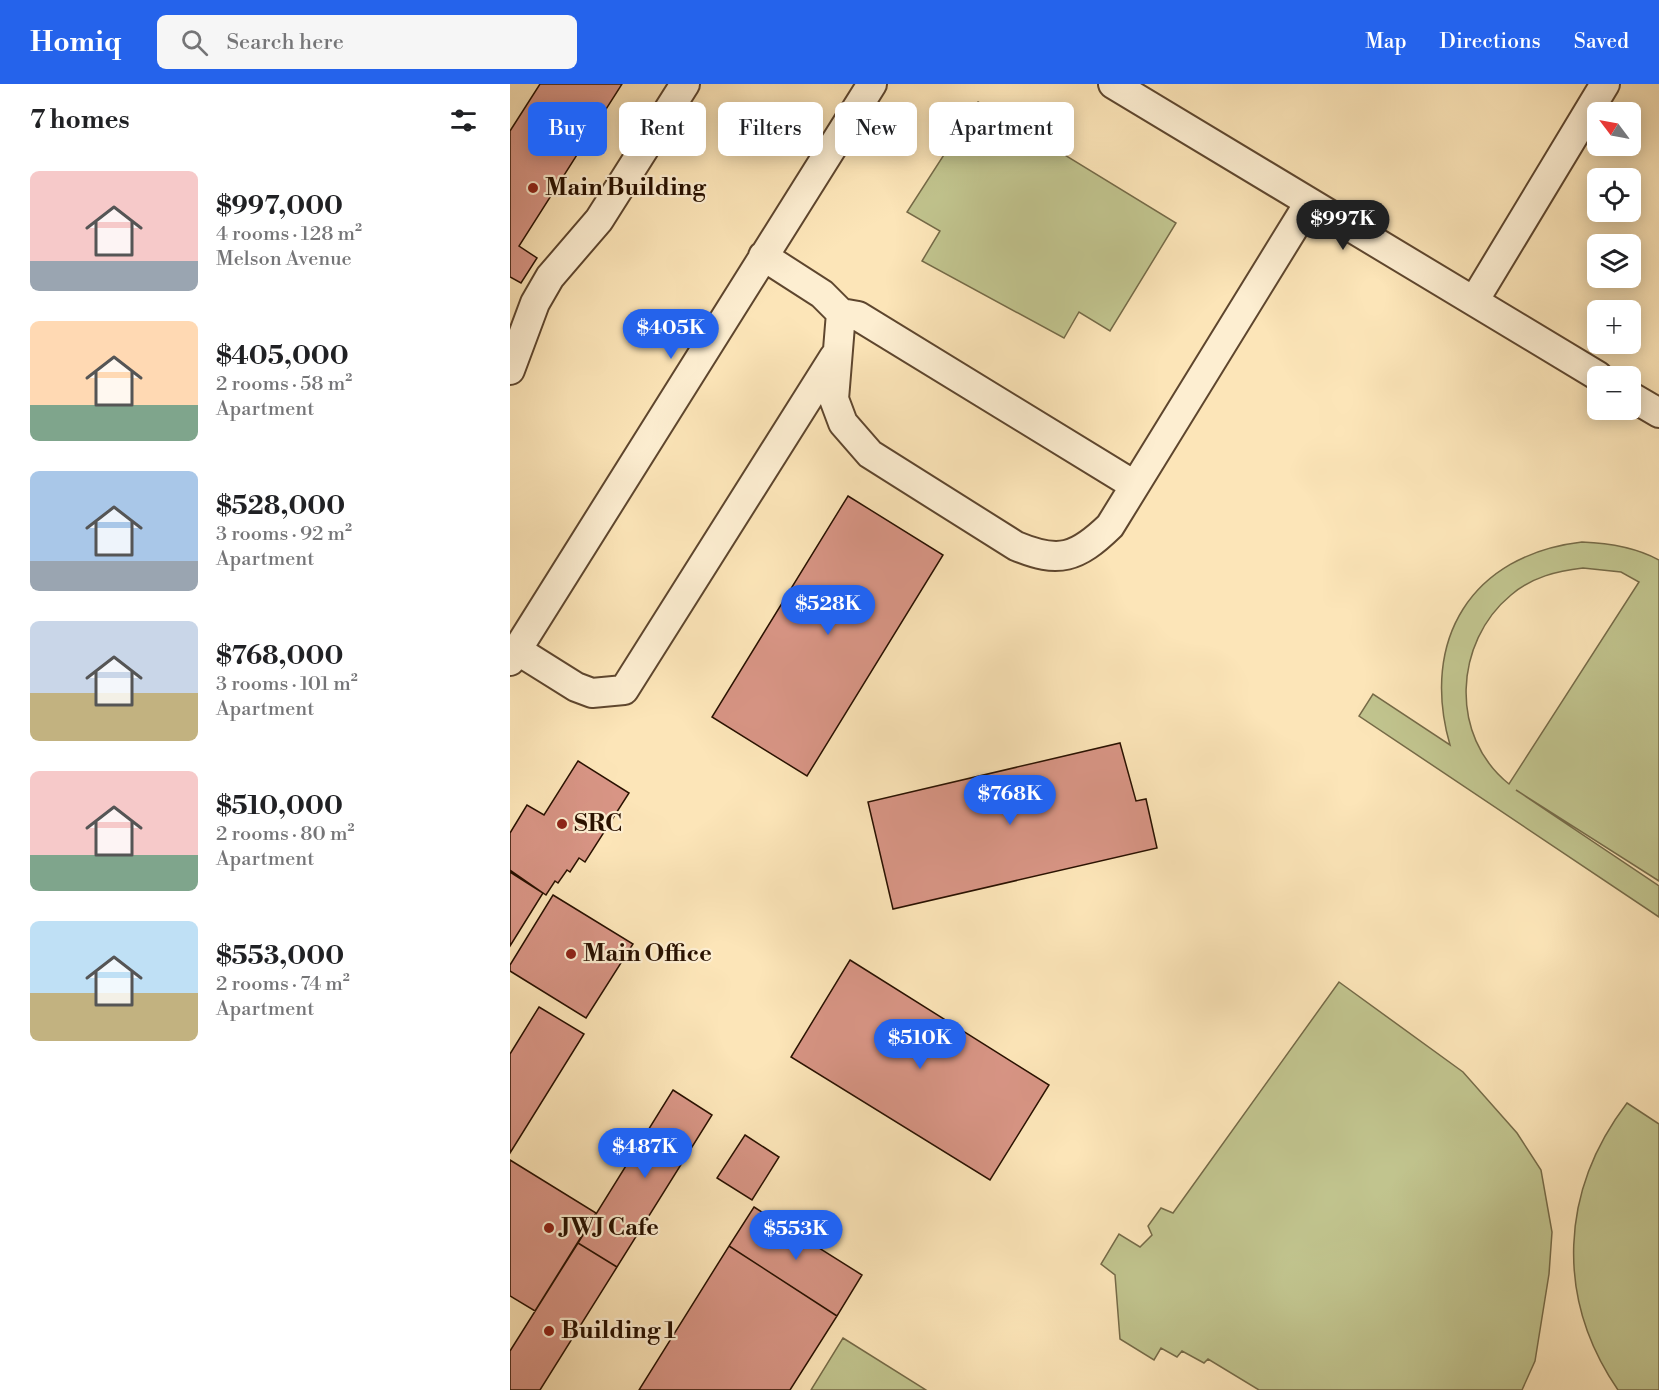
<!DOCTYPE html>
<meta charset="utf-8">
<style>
:root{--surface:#fff;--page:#f6f6f6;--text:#202124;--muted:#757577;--accent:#2563eb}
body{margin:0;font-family:"Libre Bodoni",serif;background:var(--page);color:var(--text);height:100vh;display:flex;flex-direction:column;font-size:22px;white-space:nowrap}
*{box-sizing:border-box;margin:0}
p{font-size:20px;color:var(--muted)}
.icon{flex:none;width:33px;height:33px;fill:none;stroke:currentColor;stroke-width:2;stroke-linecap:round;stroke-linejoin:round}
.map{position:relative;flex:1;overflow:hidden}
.drawer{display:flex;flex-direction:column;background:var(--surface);width:510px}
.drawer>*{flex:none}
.hud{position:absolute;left:18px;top:18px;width:570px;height:54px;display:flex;gap:12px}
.needle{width:39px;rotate:302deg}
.buttons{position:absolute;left:1077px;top:18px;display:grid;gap:12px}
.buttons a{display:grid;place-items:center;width:54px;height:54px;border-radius:9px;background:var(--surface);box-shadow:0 3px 15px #0003;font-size:30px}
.price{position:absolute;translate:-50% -51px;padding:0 14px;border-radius:21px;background:var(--accent);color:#fff;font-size:20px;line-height:39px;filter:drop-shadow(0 2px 3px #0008)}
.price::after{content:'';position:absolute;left:50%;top:36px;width:18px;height:14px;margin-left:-9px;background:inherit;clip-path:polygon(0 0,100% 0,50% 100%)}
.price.active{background:#222;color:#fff}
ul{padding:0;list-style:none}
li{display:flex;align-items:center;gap:18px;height:150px;padding:0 30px}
li span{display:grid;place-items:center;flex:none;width:168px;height:120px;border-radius:9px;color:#555}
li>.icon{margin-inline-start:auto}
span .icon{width:72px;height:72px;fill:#fffc;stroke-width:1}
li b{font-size:26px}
h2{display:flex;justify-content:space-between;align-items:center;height:72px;padding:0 30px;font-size:26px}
.pill{padding:0 21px;border-radius:9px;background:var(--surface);box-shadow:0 3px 15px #0003;font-size:21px;line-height:54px}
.pill.active{background:var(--accent);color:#fff}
header{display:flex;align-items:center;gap:36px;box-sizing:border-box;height:84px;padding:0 30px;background:var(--accent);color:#fff}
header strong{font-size:28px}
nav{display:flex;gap:33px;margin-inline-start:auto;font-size:21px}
.search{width:420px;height:54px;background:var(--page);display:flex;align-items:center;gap:15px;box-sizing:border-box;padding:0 21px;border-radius:9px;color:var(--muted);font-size:22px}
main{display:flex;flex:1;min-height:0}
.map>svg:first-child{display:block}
.green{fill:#c1c48e;stroke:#756a47;stroke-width:1.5;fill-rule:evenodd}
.building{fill:#d89585;stroke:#291100;stroke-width:1.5}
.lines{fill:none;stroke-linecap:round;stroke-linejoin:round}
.minor-casing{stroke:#5e462e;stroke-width:32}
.minor{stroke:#fdeed1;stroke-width:28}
.poi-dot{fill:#8f2418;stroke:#fdeed1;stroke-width:2}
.labels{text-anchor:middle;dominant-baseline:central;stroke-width:4.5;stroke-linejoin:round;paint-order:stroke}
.poi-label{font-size:24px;font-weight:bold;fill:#291100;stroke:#fdeed1;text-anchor:start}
</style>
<header>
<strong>Homiq</strong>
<div class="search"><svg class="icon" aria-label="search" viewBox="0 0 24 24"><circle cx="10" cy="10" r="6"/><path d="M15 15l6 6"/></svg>Search here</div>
<nav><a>Map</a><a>Directions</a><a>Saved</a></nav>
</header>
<main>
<section class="drawer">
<h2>7 homes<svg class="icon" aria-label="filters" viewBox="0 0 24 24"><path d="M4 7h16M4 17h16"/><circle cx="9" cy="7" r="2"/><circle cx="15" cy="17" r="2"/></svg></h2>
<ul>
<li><span style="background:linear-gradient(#f6c9c9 75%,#9aa5b1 0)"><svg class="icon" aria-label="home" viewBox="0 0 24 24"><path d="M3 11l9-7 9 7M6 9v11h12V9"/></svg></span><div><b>$997,000</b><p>4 rooms · 128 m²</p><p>Melson Avenue</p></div></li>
<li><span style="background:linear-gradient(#ffd9b3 70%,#7fa58c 0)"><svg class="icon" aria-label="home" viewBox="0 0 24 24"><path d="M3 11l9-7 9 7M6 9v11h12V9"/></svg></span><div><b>$405,000</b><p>2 rooms · 58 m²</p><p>Apartment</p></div></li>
<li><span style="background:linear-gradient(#a9c7e8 75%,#9aa5b1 0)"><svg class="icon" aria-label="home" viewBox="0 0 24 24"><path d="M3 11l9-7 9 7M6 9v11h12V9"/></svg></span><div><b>$528,000</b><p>3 rooms · 92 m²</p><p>Apartment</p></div></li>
<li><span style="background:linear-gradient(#c9d6e8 60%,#c2b280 0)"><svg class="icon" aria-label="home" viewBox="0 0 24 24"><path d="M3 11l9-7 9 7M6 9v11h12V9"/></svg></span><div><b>$768,000</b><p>3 rooms · 101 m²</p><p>Apartment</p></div></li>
<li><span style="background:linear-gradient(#f6c9c9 70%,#7fa58c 0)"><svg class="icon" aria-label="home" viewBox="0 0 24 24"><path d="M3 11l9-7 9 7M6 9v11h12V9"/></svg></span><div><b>$510,000</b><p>2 rooms · 80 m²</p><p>Apartment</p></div></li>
<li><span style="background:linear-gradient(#bfe0f5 60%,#c2b280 0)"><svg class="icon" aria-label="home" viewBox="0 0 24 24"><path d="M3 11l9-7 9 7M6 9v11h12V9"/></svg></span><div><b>$553,000</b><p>2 rooms · 74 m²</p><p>Apartment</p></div></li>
</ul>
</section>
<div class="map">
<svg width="1149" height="1306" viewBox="0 0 1149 1306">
<rect width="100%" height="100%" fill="#fce5b8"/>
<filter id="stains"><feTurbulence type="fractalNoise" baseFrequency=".00333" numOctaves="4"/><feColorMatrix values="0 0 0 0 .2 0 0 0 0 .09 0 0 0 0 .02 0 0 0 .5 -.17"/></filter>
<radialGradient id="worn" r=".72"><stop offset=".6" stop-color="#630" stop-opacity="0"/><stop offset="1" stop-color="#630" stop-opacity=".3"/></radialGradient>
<path class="green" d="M468 18 666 139 600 247 569 228 554 254 412 177 430 147 397 128Z
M1072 458C1099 459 1125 463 1149 476V797L1006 706 1149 802V833L849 632 863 610 940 661C910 556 961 471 1072 458ZM1073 484 1111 488 1129 498 999 700C939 652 944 558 1001 511 1022 493 1047 487 1073 484Z
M829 898 953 988 1007 1049 1031 1086 1042 1148 1039 1190 1025 1277 1012 1306H749L698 1275 694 1279 672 1267 667 1273 651 1264 644 1276 610 1255 605 1191 591 1180 609 1150 630 1163 642 1151 638 1142 651 1124 663 1129Z
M1117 1019 1149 1040V1306H1108C1045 1214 1050 1107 1117 1019Z
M333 1254 416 1306H301Z"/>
<path class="building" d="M30 0H112L9 162 27 174 11 199 0 193V47Z
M338 412 433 471 297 692 202 633Z
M610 659 626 717 636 715 647 764 383 825 358 718Z
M68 677 119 709 75 778 69 774 60 788 57 786 48 799 45 797 36 811 0 786V749L17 721 34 731Z
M0 788 33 809 0 862Z
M43 811 123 860 76 934 0 887V881Z
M340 876 539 1001 480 1096 281 973Z
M29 923 74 950 0 1069V970Z
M163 1006 202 1031 107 1183 68 1159Z
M235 1051 269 1073 242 1116 207 1094Z
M0 1076 86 1129 25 1227 0 1212Z
M244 1123 352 1191 327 1232 219 1162Z
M68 1159 107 1183 30 1306H0V1267Z
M219 1162 327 1232 280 1306H129Z"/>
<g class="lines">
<defs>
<path id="minor" d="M603 0 1088 292
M253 172 312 210 331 229 324 315 333 339 360 370 506 462C549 480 567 474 600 442L799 119
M964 217 1095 0
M331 229 348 232 624 401
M0 286 25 219 40 193 89 136 175 0
M1120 312 1149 329
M7 566 66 603 82 609 114 606 324 273
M0 577 362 0"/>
</defs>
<use href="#minor" class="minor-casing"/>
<use href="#minor" class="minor"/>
</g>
<g class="poi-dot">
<circle cx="23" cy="104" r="6"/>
<circle cx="52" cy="740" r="6"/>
<circle cx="61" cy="870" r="6"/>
<circle cx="39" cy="1144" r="6"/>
<circle cx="39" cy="1247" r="6"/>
</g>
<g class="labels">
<g class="poi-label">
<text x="35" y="104">Main Building</text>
<text x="64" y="740">SRC</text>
<text x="73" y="870">Main Office</text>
<text x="51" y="1144">JWJ Cafe</text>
<text x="51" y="1247">Building 1</text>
</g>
</g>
<rect width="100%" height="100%" filter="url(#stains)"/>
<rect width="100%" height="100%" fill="url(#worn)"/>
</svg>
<div class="buttons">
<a><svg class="needle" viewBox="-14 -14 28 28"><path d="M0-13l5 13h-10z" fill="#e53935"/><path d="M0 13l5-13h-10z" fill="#757577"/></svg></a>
<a><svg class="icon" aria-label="locate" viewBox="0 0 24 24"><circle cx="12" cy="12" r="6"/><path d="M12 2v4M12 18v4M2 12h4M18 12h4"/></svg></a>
<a><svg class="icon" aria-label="layers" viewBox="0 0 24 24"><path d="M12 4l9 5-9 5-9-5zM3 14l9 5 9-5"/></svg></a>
<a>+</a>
<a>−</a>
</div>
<b class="price active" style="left:833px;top:167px">$997K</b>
<b class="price" style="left:161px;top:276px">$405K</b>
<b class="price" style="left:318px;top:552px">$528K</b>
<b class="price" style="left:500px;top:742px">$768K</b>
<b class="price" style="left:410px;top:986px">$510K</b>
<b class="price" style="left:135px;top:1095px">$487K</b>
<b class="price" style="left:286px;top:1177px">$553K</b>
<div class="hud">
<a class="pill active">Buy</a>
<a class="pill">Rent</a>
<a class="pill">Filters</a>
<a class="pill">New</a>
<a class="pill">Apartment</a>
</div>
</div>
</main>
